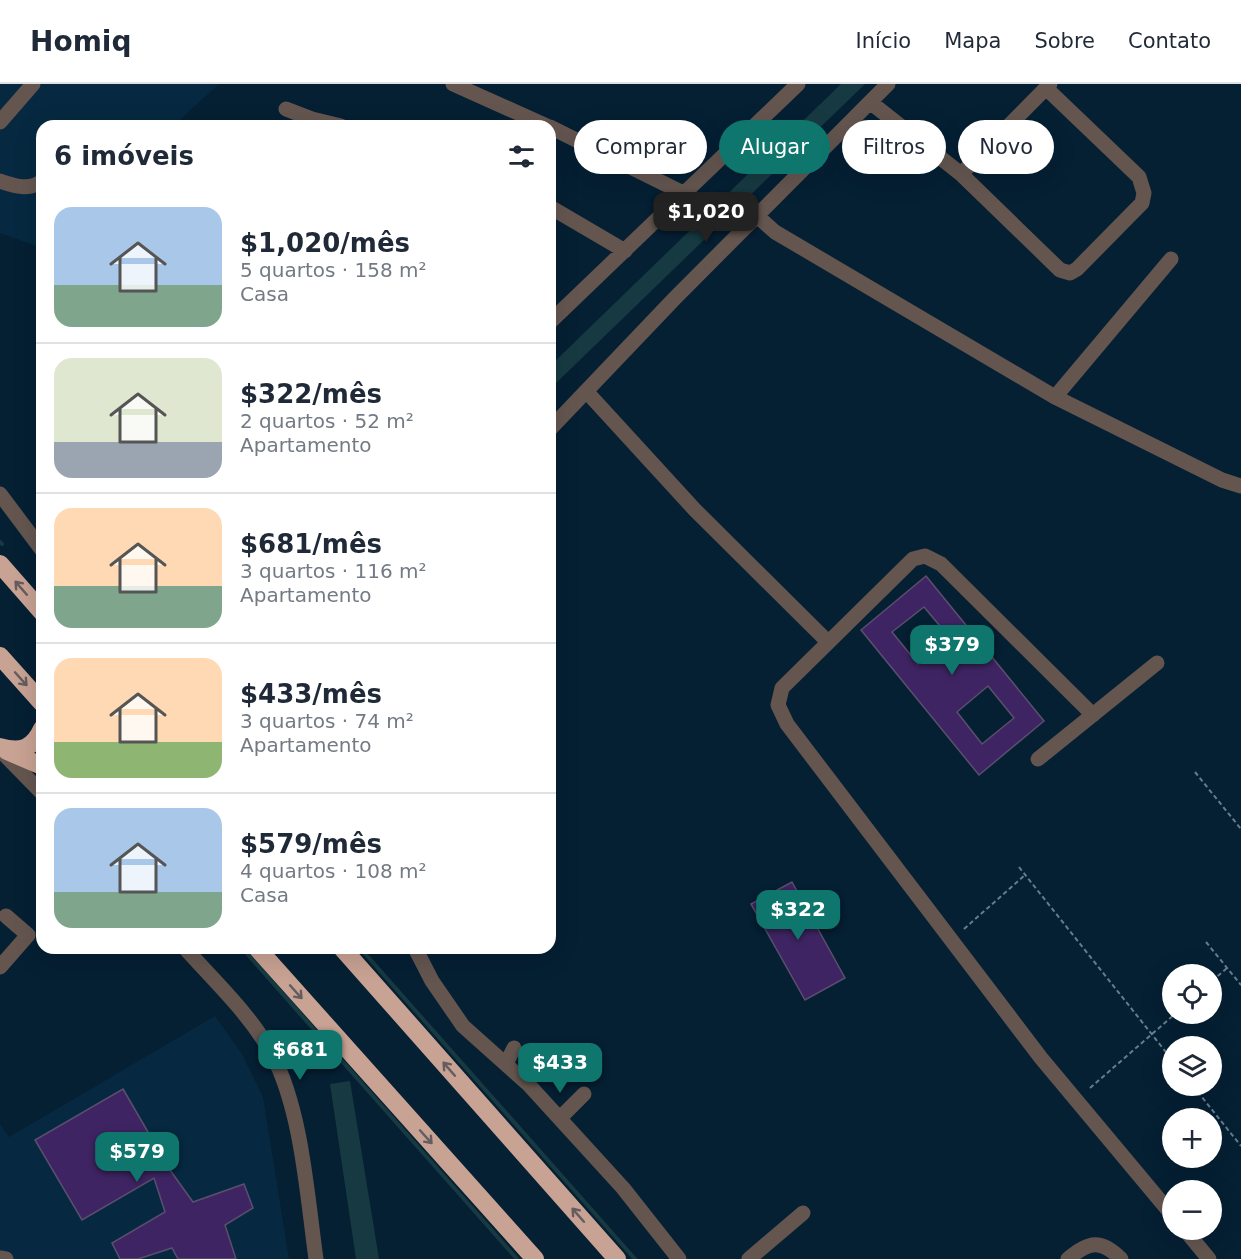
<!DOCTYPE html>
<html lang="pt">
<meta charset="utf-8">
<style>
:root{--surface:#fff;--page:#f2f2f3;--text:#1f2937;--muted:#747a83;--line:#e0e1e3;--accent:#0f766e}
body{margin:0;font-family:"DejaVu Sans",sans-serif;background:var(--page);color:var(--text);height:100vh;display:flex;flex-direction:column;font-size:22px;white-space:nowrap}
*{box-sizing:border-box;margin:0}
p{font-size:20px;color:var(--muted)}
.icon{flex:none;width:33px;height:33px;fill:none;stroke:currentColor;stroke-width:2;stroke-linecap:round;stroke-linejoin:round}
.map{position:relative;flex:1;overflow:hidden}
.details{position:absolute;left:36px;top:36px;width:520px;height:834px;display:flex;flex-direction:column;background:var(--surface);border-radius:18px;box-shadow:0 6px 24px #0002}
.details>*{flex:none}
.banner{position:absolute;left:574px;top:36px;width:570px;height:54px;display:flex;gap:12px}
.tools{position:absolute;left:1162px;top:880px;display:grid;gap:12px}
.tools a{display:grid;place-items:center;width:60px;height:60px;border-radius:50%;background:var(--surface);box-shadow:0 6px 24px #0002;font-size:30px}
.price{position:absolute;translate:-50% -51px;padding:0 14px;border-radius:12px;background:var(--accent);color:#fff;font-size:20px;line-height:39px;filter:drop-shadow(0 2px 3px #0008)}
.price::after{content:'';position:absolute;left:50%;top:36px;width:18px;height:14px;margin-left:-9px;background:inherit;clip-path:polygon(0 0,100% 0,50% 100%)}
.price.current{background:#222;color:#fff}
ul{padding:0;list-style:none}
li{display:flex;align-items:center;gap:18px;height:150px;padding:0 18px}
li+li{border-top:2px solid var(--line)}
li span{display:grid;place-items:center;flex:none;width:168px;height:120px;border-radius:18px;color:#555}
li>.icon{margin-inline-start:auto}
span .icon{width:72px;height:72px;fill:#fffc;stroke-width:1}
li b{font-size:26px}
h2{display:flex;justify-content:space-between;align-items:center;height:72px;padding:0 18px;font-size:26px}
.chip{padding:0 21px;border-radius:27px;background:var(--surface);box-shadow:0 6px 24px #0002;font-size:21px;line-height:54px}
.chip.current{background:var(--accent);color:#fff}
header{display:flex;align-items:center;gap:36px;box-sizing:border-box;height:84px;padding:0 30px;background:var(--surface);border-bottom:2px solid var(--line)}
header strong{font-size:28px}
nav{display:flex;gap:33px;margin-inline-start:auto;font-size:21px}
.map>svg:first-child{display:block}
.built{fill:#062941}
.water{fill:#173a42}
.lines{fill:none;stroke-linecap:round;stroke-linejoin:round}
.stream{stroke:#173a42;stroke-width:4}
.building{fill:#3f2463;stroke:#5a4f6d;stroke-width:1.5;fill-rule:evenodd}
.path{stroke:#677c8d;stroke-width:2;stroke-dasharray:4.5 3;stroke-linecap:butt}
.minor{stroke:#64554f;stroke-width:15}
.highway{stroke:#c8a293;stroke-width:18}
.oneway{stroke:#645c5e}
</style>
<header>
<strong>Homiq</strong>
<nav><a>Início</a><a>Mapa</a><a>Sobre</a><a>Contato</a></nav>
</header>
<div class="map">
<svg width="1241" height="1175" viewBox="0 0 1241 1175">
<rect width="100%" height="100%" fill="#051f33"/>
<path class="built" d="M0 0H219L173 42H42V164L0 149Z
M215 932 242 970 263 1013 289 1175H0V1040L9 1053Z"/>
<path class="water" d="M841 0H865L551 304V281Z
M350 997 379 1175H356L330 1000Z"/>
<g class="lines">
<path class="stream" d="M0 458 2 460
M242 864 517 1175
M360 864 635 1175"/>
</g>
<path class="building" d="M926 492 1044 637 979 691 861 546ZM924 523 950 554 918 580 892 548ZM988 602 1014 634 982 660 957 628Z
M792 798 845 894 805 916 751 820Z
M123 1005 170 1086 193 1118 244 1100 253 1124 225 1141 236 1175H178L172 1164 138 1175H120L112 1159 165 1128 154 1094 82 1136 35 1056Z"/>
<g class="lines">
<path class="path" d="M1195 688 1241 745
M1019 783 1173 977
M964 845 1025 791
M1206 858 1241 901
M1212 897 1227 884
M1193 1002 1241 1062
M1090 1004 1175 930"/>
<path class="minor" d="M453 0 547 42
M870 18 961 90 1060 186 1070 189 1077 185 1142 119 1144 109 1139 93 1046 4
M286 25 312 35 341 42
M0 38 33 0
M550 43 683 109
M961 90 1050 0
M0 97C14 102 30 107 42 97
M550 123 625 167
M756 131 775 148 1055 313 1222 396 1241 402
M550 238 798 0
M586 307 695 426 828 558
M1055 313 1171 175
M550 345 675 214 888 0
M0 410 42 466
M1093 631 941 480 925 472 913 475 782 604 778 621 787 640 1041 974 1173 1132
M0 666 42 709
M1038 675 1157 579
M185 864C215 898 250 930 272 970 302 1027 307 1111 316 1175
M415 864 432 897 463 942 529 1001 623 1104 679 1175
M0 883 28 851 6 832
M506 980 514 964
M560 1034 584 1010
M1185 1146 1209 1175
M0 1174 6 1175
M749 1175 803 1129
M1068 1175C1089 1157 1101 1155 1121 1175"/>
<path class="highway" d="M0 480 42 528
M0 572 42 619
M0 663C20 669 33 665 42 645
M7 667 42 682
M257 864 535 1175
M342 864 617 1175"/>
</g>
<defs><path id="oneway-shaft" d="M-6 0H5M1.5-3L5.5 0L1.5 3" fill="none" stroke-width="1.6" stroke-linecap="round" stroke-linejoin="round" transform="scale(1.5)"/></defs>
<g class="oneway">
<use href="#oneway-shaft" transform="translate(21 504) rotate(-131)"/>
<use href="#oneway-shaft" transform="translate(21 595) rotate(48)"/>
<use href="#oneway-shaft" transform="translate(296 908) rotate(48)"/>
<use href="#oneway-shaft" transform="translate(449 985) rotate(-131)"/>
<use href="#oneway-shaft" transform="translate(426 1053) rotate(48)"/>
<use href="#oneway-shaft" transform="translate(578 1131) rotate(-131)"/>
</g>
</svg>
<div class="tools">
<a><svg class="icon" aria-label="locate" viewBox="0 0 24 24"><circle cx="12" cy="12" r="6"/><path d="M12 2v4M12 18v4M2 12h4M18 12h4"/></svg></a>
<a><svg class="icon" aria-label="layers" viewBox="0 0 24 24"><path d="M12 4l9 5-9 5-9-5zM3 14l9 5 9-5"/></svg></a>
<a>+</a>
<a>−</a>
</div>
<b class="price current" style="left:706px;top:159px">$1,020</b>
<b class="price" style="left:952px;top:592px">$379</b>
<b class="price" style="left:798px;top:857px">$322</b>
<b class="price" style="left:300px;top:997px">$681</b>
<b class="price" style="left:560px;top:1010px">$433</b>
<b class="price" style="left:137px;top:1099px">$579</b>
<div class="banner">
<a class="chip">Comprar</a>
<a class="chip current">Alugar</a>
<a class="chip">Filtros</a>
<a class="chip">Novo</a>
</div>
<section class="details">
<h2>6 imóveis<svg class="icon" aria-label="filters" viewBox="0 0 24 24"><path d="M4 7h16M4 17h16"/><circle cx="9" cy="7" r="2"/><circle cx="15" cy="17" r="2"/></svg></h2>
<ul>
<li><span style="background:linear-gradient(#a9c7e8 65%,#7fa58c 0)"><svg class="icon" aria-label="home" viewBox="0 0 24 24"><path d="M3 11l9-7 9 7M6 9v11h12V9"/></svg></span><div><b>$1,020/mês</b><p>5 quartos · 158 m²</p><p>Casa</p></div></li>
<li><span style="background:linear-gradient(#dfe7d0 70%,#9aa5b1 0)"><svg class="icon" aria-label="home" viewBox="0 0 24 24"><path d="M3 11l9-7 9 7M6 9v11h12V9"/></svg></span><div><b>$322/mês</b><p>2 quartos · 52 m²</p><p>Apartamento</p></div></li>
<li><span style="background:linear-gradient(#ffd9b3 65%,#7fa58c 0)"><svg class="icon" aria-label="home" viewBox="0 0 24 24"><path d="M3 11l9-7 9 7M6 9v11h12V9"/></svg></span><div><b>$681/mês</b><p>3 quartos · 116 m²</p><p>Apartamento</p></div></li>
<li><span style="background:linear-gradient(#ffd9b3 70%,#8fb573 0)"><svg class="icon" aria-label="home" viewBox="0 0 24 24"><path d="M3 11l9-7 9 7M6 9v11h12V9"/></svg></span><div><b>$433/mês</b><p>3 quartos · 74 m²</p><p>Apartamento</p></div></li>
<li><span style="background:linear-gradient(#a9c7e8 70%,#7fa58c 0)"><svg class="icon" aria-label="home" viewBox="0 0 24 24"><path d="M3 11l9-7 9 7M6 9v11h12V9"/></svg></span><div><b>$579/mês</b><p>4 quartos · 108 m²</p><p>Casa</p></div></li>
</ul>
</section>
</div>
